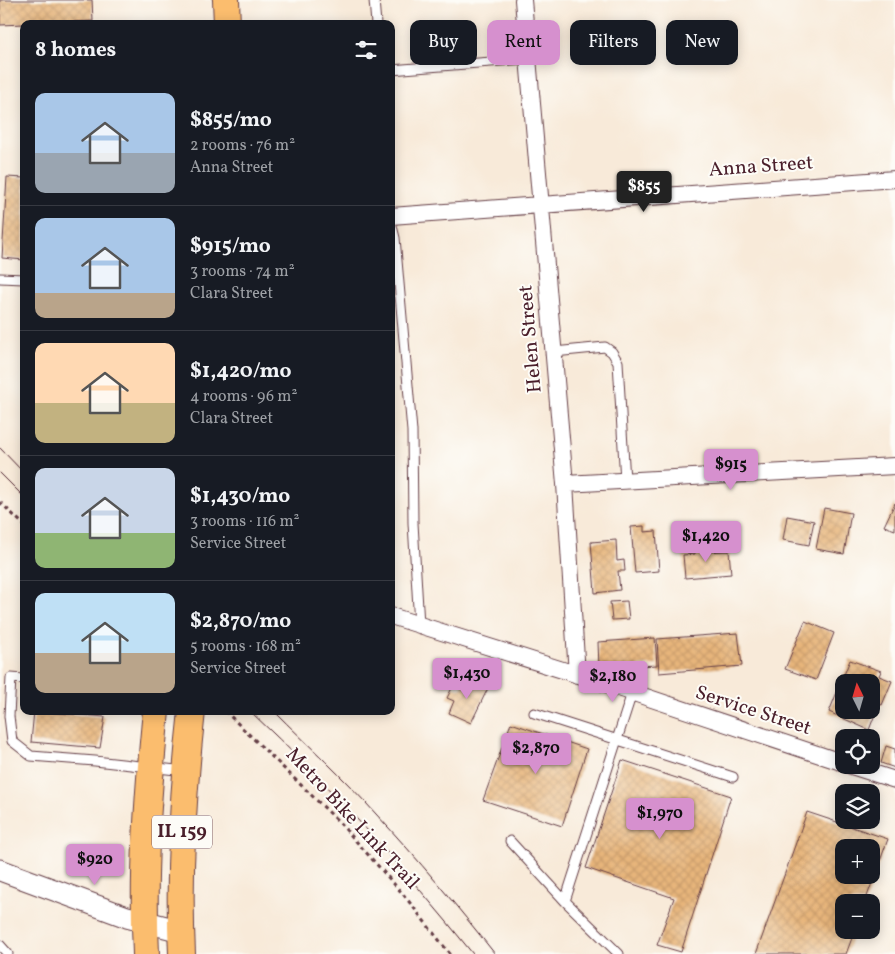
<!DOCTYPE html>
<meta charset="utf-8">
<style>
:root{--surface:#171b24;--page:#242831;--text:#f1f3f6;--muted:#9ea1a6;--line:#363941;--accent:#d690ce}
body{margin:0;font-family:Vollkorn,serif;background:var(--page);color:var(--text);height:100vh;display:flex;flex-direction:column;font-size:19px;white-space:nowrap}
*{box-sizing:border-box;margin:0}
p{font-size:16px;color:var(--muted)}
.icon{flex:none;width:28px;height:28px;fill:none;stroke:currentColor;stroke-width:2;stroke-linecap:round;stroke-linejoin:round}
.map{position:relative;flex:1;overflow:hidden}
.side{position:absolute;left:20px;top:20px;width:375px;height:695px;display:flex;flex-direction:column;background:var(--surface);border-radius:10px;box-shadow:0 2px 12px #0003}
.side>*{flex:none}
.banner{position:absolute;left:410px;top:20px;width:410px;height:45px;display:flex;gap:10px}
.needle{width:32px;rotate:355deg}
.buttons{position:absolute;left:835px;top:674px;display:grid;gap:10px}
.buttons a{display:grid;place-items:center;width:45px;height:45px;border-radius:10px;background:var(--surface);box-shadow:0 2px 12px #0003;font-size:25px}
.price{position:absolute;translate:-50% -42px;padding:0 11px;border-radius:5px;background:var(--accent);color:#111;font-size:16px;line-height:32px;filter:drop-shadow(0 1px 2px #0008)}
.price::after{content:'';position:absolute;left:50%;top:30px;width:15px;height:11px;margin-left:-8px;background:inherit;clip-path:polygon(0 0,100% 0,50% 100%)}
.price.active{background:#222;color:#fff}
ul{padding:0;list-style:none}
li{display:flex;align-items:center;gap:15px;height:125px;padding:0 15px}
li+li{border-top:1px solid var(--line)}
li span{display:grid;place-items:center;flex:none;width:140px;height:100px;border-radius:10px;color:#555}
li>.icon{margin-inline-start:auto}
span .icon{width:60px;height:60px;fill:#fffc;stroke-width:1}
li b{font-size:21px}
h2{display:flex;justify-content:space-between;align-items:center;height:60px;padding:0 15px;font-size:21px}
.pill{padding:0 18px;border-radius:10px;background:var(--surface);box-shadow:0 2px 12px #0003;font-size:18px;line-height:45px}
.pill.active{background:var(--accent);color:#111}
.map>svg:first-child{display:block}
.building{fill:url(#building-cross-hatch);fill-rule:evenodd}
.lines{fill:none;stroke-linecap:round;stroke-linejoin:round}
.service-casing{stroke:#643d45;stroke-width:11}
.minor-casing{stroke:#643d45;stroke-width:18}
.tertiary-casing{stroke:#643d45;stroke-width:23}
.primary-casing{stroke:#643d45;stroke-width:28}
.path{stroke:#643d45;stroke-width:3;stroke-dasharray:4 4;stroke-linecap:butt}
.service{stroke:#fff;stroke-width:9}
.minor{stroke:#fff;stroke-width:16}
.tertiary{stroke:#fff;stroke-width:21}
.primary{stroke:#fbbd6e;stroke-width:26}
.tram{stroke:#4a1f2b;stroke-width:1}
.labels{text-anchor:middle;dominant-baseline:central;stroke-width:4;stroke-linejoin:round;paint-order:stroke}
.shield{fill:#fdfcf7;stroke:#806168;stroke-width:1}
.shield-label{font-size:19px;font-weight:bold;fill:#4a1f2b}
.street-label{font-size:20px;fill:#4a1f2b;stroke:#fdfcf7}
</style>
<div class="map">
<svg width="895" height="954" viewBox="0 0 895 954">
<defs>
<pattern id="building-cross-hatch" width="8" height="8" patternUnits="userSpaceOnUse" patternTransform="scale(1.25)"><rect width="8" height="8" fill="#e7b57c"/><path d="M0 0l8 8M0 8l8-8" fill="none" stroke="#c89b6b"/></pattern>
</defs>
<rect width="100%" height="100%" fill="#fdfcf7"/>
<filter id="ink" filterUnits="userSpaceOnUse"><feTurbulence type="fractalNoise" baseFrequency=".02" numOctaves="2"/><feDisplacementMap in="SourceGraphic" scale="10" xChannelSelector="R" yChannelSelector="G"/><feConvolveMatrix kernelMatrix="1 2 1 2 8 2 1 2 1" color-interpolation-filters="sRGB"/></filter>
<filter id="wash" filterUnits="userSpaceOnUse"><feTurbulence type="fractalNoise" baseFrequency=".0096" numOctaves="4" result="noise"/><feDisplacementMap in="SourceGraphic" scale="20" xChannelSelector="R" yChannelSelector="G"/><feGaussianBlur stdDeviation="1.12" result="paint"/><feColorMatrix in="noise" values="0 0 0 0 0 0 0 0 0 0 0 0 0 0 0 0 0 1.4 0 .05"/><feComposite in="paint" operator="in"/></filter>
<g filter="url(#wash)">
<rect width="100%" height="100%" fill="#f8ead9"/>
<g id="blocks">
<path class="building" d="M0 0H92L93 21 0 25Z
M7 177 24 178V260L2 258Z
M895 503V530L884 526Z
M824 508 851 513 844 554 816 549Z
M787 516 814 521 809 545 783 540Z
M644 526V532L656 531 659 571 635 573 631 527Z
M616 540 617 561 624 560 625 571H618L620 590 595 593 591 542Z
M703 543 704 552 729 551 731 574 685 578 683 555 695 554 694 544Z
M627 601 629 619 612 620 610 602Z
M805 621 834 633 816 680 785 669Z
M738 633 742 666 659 673 657 639Z
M655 638 657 665 599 668 598 642Z
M850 660 881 671 879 676 892 681 882 705 879 704 869 730 829 712ZM844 682H871V710H844Z
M466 678 488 688 471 723 449 713 454 701 447 698 453 686 461 689Z
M34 711 105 717 100 748 31 742Z
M511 723 587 749 562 826 483 800Z
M886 746 895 749V768L881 763Z
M622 760 731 796 681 952 657 945 674 898 586 868Z
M807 812 888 839 865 902H844V930H855L846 954H756ZM844 848H871V875H844Z"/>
</g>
</g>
<g filter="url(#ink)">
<use href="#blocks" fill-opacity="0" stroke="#643d45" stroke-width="1"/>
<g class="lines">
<defs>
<path id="service" d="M374 0 376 24
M391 70 528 59
M391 222 395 238 412 431 413 523 419 625
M0 278 24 279
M554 352 605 347 612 352 618 362 625 481
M24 679 11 678 9 716 12 741 31 756 95 761 185 771
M534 713 733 777
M510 841 565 901 619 954
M565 901 632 693
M0 945 8 954"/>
<path id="minor" d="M523 0 565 484 577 675
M391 216 895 179
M565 484 895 466
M391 616 607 684 844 763
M848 765 895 780"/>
<path id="tertiary" d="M0 870 127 917 181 931"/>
<path id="primary" d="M226 0 227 24
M146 954C142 873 148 792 156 711
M182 954C178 873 183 792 192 711"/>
</defs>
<use href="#service" class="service-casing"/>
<use href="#minor" class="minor-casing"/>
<use href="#tertiary" class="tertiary-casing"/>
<use href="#primary" class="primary-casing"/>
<path class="path" d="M0 502 24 525
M225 711 339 822 403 894 450 954"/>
<use href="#service" class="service"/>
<use href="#minor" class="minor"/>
<use href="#tertiary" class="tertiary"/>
<use href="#primary" class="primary"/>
<path class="tram" d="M0 448 24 473
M0 473 24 497
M250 711C330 786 404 868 473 954
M274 711C308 745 344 778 376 814 418 859 457 906 495 954"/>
</g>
</g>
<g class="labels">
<rect class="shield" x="152" y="815.5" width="60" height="33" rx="4"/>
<g class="shield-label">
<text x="182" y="832">IL 159</text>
</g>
<g class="street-label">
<text transform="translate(761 167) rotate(-4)">Anna Street</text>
<text transform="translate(531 339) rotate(-95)">Helen Street</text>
<text transform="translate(753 711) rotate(18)">Service Street</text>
<text transform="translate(352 819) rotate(47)">Metro Bike Link Trail</text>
</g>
</g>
</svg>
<div class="buttons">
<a><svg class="needle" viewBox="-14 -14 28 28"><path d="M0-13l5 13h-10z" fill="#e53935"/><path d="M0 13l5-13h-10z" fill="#9ea1a6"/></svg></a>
<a><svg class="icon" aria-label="locate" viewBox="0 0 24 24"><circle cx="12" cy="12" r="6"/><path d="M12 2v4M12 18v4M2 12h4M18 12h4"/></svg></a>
<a><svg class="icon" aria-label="layers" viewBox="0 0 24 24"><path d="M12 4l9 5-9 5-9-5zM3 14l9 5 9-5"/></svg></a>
<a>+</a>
<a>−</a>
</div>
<b class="price active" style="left:644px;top:213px">$855</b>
<b class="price" style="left:731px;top:491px">$915</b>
<b class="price" style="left:706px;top:563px">$1,420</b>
<b class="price" style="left:467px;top:700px">$1,430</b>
<b class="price" style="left:613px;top:703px">$2,180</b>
<b class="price" style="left:536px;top:775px">$2,870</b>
<b class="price" style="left:660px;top:840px">$1,970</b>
<b class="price" style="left:95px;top:886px">$920</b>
<div class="banner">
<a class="pill">Buy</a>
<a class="pill active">Rent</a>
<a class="pill">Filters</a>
<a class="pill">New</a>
</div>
<section class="side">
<h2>8 homes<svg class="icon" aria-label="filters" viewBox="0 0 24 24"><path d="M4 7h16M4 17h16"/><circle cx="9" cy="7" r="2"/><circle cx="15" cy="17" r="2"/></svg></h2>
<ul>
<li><span style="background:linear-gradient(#a9c7e8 60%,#9aa5b1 0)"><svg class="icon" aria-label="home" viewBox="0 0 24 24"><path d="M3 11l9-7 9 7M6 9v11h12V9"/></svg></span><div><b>$855/mo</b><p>2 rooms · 76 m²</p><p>Anna Street</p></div></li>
<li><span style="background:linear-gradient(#a9c7e8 75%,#b9a48a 0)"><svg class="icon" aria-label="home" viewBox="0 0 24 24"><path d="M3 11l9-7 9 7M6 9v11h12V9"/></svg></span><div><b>$915/mo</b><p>3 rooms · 74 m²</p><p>Clara Street</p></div></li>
<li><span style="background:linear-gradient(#ffd9b3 60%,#c2b280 0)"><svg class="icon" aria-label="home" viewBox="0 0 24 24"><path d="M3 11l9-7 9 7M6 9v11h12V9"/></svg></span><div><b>$1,420/mo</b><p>4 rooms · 96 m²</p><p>Clara Street</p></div></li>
<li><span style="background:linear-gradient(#c9d6e8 65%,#8fb573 0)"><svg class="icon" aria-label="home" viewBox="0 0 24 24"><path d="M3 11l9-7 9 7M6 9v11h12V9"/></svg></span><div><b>$1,430/mo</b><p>3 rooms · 116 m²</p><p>Service Street</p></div></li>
<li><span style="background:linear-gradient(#bfe0f5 60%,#b9a48a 0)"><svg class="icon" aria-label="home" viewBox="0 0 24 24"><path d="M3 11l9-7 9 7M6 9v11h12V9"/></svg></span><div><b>$2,870/mo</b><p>5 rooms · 168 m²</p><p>Service Street</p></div></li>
</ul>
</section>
</div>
